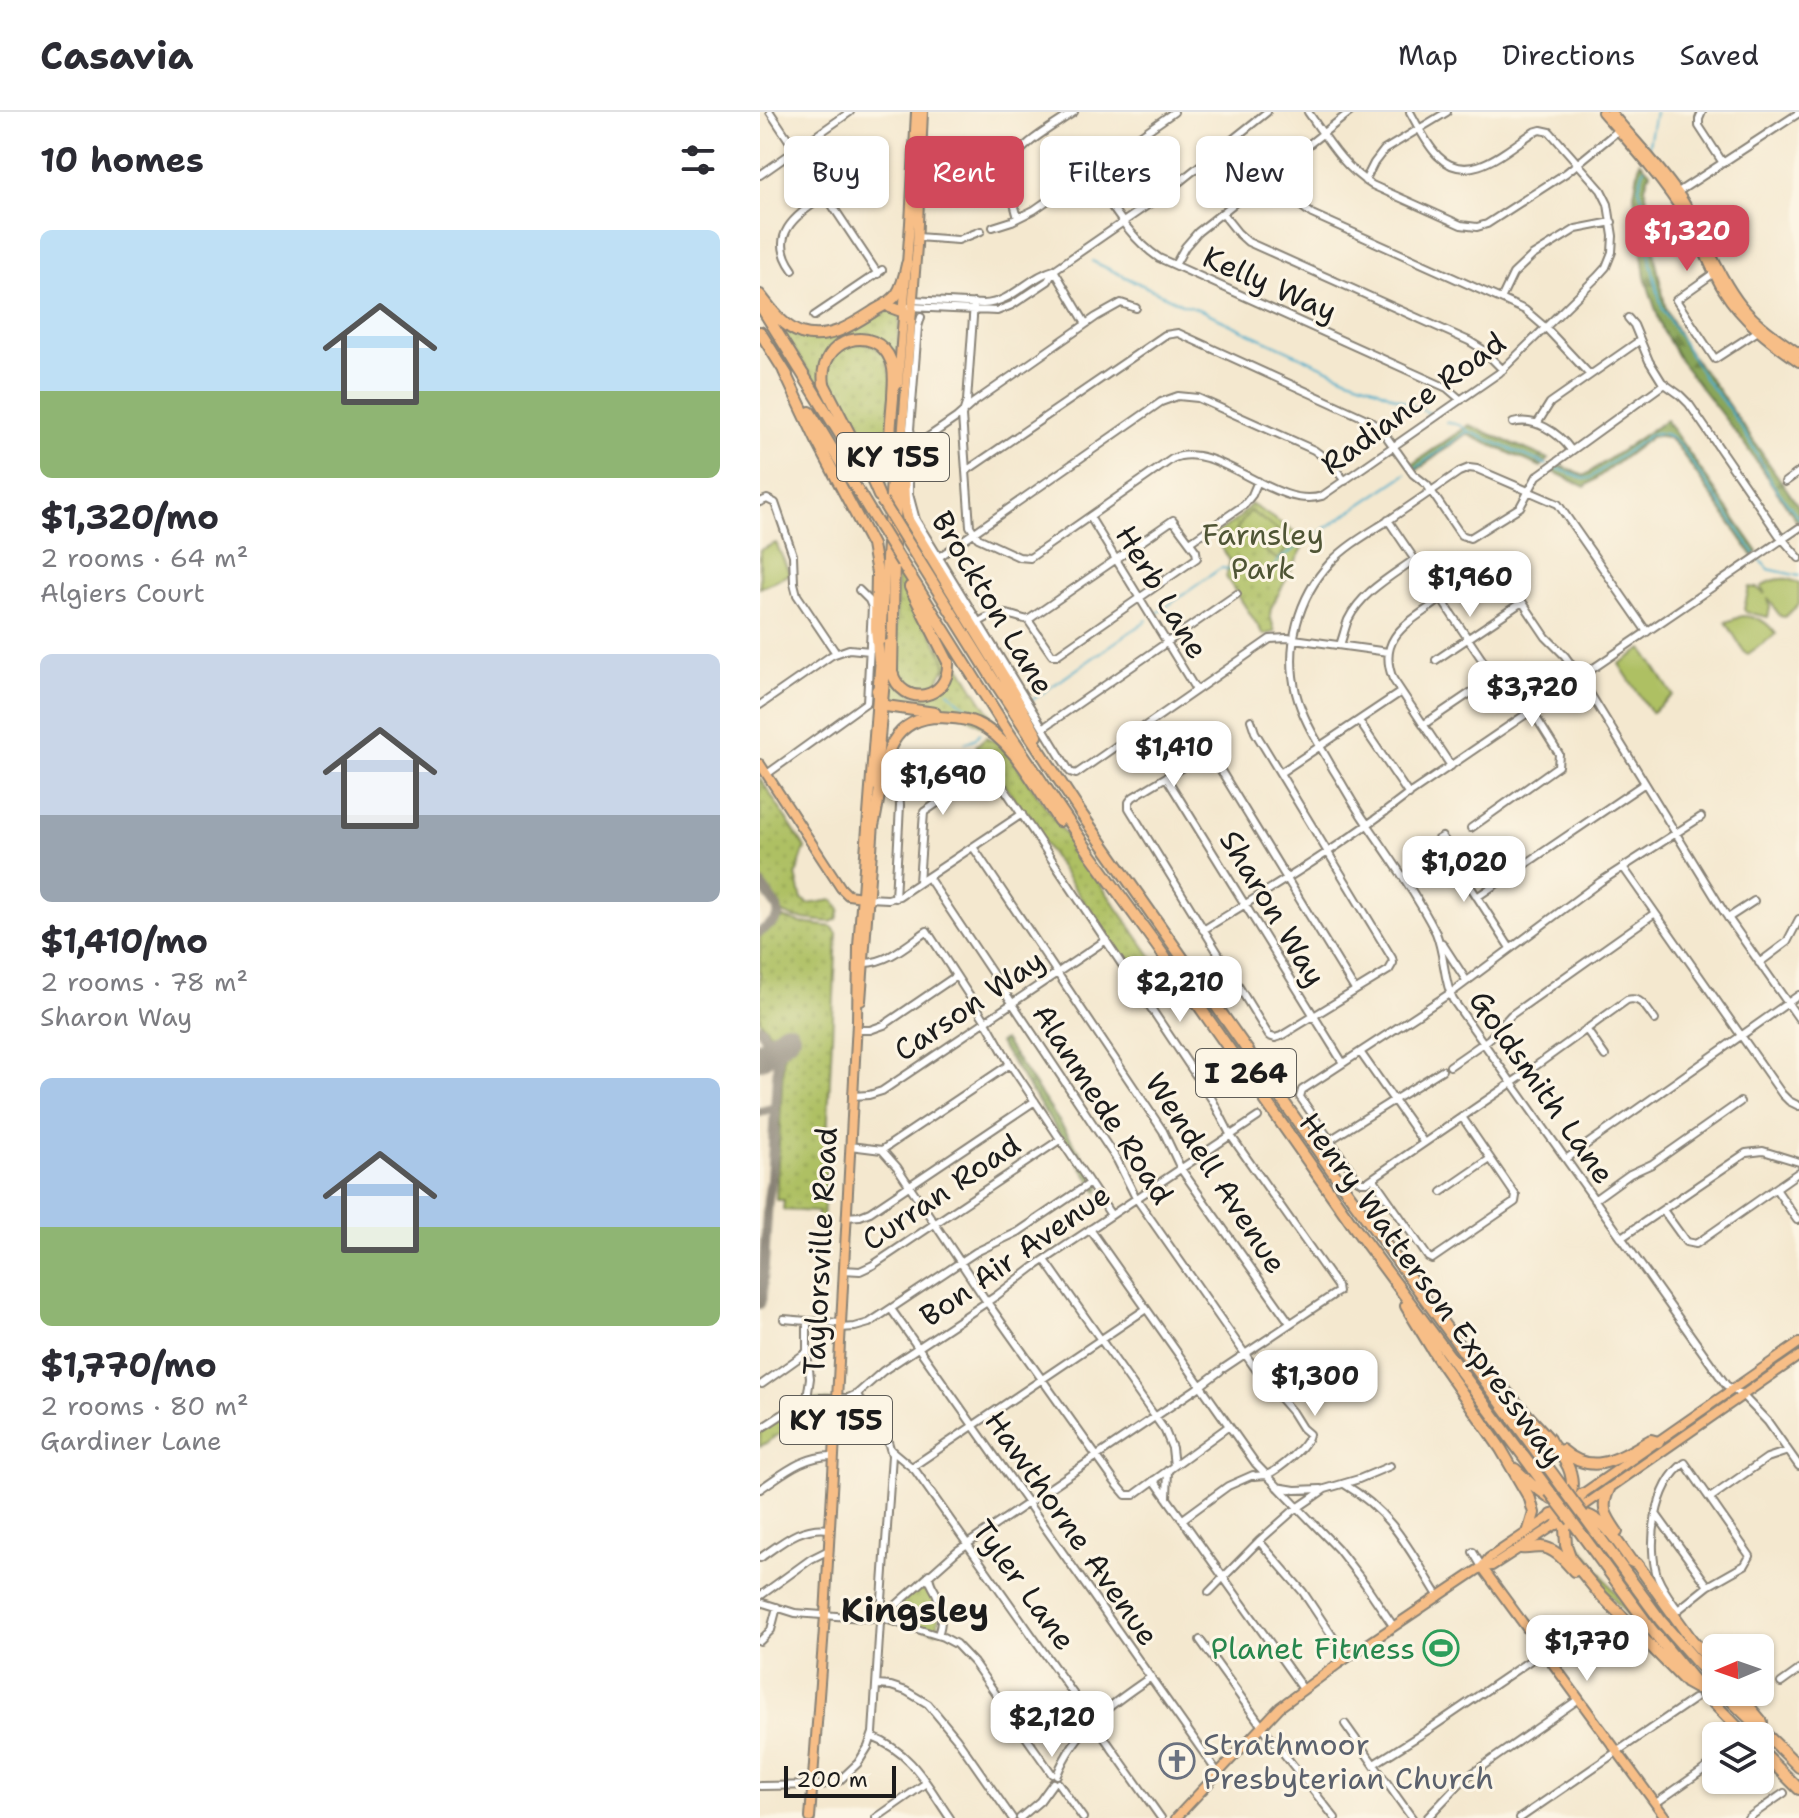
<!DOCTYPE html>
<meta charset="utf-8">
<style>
:root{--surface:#fff;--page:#f2f2f3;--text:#2b2b33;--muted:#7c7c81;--line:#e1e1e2;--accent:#d1495b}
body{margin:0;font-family:"Shantell Sans",sans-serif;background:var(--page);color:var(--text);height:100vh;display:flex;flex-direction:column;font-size:30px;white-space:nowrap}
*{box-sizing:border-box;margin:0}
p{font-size:26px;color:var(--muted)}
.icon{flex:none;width:44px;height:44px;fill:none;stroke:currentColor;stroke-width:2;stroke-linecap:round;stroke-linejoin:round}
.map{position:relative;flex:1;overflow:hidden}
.side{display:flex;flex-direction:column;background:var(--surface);width:760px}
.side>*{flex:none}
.top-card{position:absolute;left:24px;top:24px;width:760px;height:72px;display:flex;gap:16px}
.needle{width:52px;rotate:268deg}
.buttons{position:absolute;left:942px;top:1522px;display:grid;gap:16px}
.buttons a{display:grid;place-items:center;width:72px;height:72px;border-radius:12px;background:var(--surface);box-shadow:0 2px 6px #0004;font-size:40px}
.scale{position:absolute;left:24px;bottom:20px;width:112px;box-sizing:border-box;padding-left:8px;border:4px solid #1c1c1c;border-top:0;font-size:22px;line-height:28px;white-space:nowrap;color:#1c1c1c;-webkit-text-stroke:6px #fcf5e5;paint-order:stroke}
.price{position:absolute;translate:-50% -68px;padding:0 18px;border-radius:16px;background:#fff;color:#222;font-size:26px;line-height:52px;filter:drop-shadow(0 2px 4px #0008)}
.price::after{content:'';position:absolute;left:50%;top:48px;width:24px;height:18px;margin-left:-12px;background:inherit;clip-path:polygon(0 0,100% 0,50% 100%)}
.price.selected{background:var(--accent);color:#fff}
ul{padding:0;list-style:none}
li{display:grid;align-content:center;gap:16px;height:424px;padding:0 40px}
li span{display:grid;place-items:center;height:248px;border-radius:12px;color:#555}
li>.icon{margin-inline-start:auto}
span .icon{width:144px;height:144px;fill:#fffc;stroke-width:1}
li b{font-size:34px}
h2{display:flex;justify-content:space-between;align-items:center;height:96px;padding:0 40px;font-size:34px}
.chip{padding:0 28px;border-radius:12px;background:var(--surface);box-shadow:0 2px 6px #0004;font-size:28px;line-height:72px}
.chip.selected{background:var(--accent);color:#fff}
header{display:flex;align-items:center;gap:48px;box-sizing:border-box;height:112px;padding:0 40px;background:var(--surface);border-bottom:2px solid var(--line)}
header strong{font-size:38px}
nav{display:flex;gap:44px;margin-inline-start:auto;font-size:28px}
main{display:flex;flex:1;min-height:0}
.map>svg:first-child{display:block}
.grass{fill:url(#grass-dots);stroke:#656e40;stroke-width:2}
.forest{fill:url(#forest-firs);stroke:#53613b;stroke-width:2}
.garden{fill:#aec064;stroke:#656e40;stroke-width:2}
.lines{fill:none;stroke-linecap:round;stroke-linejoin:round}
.stream{stroke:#4bacca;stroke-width:2}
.taxiway{stroke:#888276;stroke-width:10}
.runway{stroke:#888276;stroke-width:26}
.minor-casing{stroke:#888276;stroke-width:10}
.major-casing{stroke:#888276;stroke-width:12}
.highway-casing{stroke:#888276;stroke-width:14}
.minor{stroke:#fff;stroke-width:6}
.major{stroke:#f7be87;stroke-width:8}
.highway{stroke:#f7be87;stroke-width:10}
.highway-bridge-casing{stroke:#888276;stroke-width:14;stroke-linecap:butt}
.highway-bridge{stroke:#f7be87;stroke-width:10}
.labels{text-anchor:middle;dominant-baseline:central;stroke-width:6;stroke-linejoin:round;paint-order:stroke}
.shield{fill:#fcf5e5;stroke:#5f5d58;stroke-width:2}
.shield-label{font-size:28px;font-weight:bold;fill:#1c1c1c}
.street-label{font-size:30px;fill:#1c1c1c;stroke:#fcf5e5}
.park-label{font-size:30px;fill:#4f5535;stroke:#fcf5e5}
.leisure-label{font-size:30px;fill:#27864d;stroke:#fcf5e5;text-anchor:end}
.worship-label{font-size:30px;fill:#5b616d;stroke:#fcf5e5;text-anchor:start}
.quarter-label{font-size:34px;font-weight:bold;fill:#1c1c1c;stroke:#fcf5e5}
</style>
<header>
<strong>Casavia</strong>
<nav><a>Map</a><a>Directions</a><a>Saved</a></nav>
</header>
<main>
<section class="side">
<h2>10 homes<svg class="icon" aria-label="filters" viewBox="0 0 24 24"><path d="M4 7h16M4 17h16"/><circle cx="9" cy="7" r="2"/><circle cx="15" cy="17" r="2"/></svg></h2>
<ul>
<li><span style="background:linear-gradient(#bfe0f5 65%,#8fb573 0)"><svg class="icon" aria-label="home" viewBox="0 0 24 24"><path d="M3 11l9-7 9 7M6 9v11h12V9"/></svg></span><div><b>$1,320/mo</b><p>2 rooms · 64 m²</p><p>Algiers Court</p></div></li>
<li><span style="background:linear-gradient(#c9d6e8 65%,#9aa5b1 0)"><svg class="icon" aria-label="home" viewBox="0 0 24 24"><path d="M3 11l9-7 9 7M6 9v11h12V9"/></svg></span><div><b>$1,410/mo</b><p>2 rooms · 78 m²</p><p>Sharon Way</p></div></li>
<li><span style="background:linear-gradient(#a9c7e8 60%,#8fb573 0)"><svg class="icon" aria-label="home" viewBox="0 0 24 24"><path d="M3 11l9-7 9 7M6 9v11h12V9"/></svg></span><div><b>$1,770/mo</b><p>2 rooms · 80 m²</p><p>Gardiner Lane</p></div></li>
</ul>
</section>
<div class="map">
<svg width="1039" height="1706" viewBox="0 0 1039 1706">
<defs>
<pattern id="grass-dots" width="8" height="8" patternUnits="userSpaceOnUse" patternTransform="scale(2)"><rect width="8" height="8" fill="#aec064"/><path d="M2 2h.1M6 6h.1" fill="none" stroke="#95a456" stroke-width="1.8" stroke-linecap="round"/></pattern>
<pattern id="forest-firs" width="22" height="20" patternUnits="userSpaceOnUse" patternTransform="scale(2)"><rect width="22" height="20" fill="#8aa65a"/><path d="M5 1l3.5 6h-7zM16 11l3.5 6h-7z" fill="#70864a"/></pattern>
</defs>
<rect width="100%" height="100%" fill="#fcf5e5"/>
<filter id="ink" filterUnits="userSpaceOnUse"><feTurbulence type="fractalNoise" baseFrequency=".0125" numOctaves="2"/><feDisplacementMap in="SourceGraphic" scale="16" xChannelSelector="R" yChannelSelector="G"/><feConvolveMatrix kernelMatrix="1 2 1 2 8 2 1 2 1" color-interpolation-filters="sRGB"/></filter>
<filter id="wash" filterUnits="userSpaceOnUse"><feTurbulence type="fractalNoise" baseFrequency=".006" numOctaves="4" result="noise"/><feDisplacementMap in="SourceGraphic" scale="32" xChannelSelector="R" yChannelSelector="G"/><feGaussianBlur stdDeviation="1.8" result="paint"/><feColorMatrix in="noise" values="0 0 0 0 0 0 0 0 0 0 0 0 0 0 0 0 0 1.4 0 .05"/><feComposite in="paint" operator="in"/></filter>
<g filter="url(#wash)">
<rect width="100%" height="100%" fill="#f4e8cf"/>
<path class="grass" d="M128 199 140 200 136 255 126 238 89 226 61 255 76 302 18 212 38 224 107 209Z
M87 232H109L125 243 131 266 125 383 68 276 67 252Z
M491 392 547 428 511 496 510 503 515 520 504 523 466 465 470 449 454 423 479 406Z
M137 458 185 547 186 554 173 578 153 580 135 565Z
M178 522 187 534 247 629 202 602 127 592 129 565 158 586 188 567Z
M226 625 238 631 248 641 396 851 375 866 231 653 228 651 216 634Z
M0 666 45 736 36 763 42 788 46 789 47 792 73 788 80 797 77 807 71 810 60 809 34 806 23 801 0 767Z
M23 806 41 811 72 815 77 821 63 1112 58 1111V1100L23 1098 24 1088H16L24 935 30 929 22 919 16 923H12L0 908V824Z
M51 1287 70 1289 71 1300H53L0 1335V1320Z
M809 1418 876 1509 875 1510 816 1447 809 1429Z
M161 1471 170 1474 179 1494 178 1518 176 1520 128 1506Z"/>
<path class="forest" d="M880 49 890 60 885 75 896 150 906 198 925 235 956 275 1039 395V407L1037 409 983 330 921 250 902 217 885 165 874 82Z
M906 308 998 440 993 444 917 334C909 325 903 322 891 325L825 375 792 359 799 353 824 364Z
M709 313 789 347 781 355 706 322 656 359 651 353Z
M244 928 330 1055 338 1061 342 1070 338 1080 239 931Z"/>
<path class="garden" d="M490 399 532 428 518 448 476 418Z
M16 431 30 462 0 476V438Z
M1028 467 1039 471V492L1025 505 1020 504 1008 486 1010 496 1008 505 986 500 984 497 989 475 997 476 1005 482 1001 475C1009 469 1017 466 1028 467Z
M982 504C999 505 1006 509 1016 522L988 542 985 541 966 510Z
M883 537 913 583 891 601 859 552Z"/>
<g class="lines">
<path class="stream" d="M888 38 895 0
M884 56 879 75 885 98 891 152 902 196 944 266 969 297 990 330 1012 371 1039 406
M332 149 424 193C430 193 454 203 459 207L588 266 609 273 671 302
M686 310 699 313 707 318
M796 356 824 367 830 366 891 322C903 319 910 323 919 332L995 442
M654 357 708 319 787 353
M1000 448 1008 457 1039 464
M396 502 461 456C484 458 505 471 520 447L646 362
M189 580 200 590 218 601
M271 589 387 508
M205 631 216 626 220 621"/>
<path class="taxiway" d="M0 772 17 795 19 803 14 810 0 820
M0 916 18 944 11 1068 8 1087 2 1185 0 1192
M0 1000 15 996"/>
<path class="runway" d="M0 945 27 924"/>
</g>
</g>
<g filter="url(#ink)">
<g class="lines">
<defs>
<path id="minor" d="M10 0 118 162
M548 0C567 27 583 55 612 73L701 113 717 115 727 112 806 61 860 17
M942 0 939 7V14L963 51
M329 61C350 91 369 126 399 146L687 276 701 288
M512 62 533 88 552 102 765 198 786 216 830 263
M0 63 90 0
M605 69 614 51 624 38 687 0
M915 82 1039 1
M462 101 478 121 488 130 709 229 722 237 743 258
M258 106C254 91 247 70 251 55 256 33 296 13 314 0
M233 115 252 109 274 98 414 0
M157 125 198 128 221 119
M415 153 425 135 438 120 590 0
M33 158C6 121 39 102 66 83
M294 158 326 212
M954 161 916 188 955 247 998 219
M741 187 753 162 772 144 816 117 852 110
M152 188 223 192C252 191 268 165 294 158L408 79 507 0
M214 191 207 289 202 304 210 414 218 426 259 445 270 446 412 347C455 326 515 399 562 384L739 261 837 165 846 155 852 140 853 124 848 92 841 78 790 20 781 18 774 20C746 38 709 75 678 44 666 32 658 14 650 0
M149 195 237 199 252 193 288 169 294 158
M376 196 361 191 336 205 213 291 196 306 155 334 152 339 149 346V382L156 408 310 660 316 662 510 527 527 526 628 540
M54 204 122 158
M868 206 874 213 889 249 902 270 920 283 929 292 1019 423 1039 446
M753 311C775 305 798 320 811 338
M777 312 790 291 879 229
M159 331 151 322 150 317 158 215 161 205
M206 359 405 223 418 221 611 309 626 324 653 362 667 373 701 423 710 426 760 395 777 364 904 272
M1025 370 1039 360
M0 390 7 387 15 391 33 443 34 471 37 483 76 541
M330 405 436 578
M413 408 436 439 437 446 297 543H292L268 508Z
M628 408 723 549C727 559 726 567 719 575L663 613
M430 430 484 393 492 383 498 369
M179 445 401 290 418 284 438 286 554 338 569 349 585 369
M759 485 742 477 743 470 752 465 756 467 759 485 786 525 805 544 820 565 964 800 1039 907
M681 487C653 509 615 523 633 567L691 654
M219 510C242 496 244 502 268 508
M887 520 798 392 717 357 709 356 699 360C676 376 652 392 629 408 609 421 587 433 570 451 538 485 525 535 536 581 543 608 559 632 573 657 584 674 593 692 605 709 630 745 656 782 676 821 685 843 683 867 693 888L966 1273 983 1284 1008 1310 1039 1354
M580 533C583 525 585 516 588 508 602 480 630 465 655 447
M676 548 762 490
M0 593 72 543 89 537 110 539
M491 608 495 620 632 846 633 851 629 858 521 924 515 926 509 924 369 696V690L373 685 441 644 447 642 452 644 595 878
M599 609 649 683
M283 616 477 482
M520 661 641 580
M7 662 107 590 112 495 109 488 99 478
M406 665 583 951
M711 716 798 654 799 642 772 599
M682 725 685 729 680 732 677 728Z
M683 732 750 836
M213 735 403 1019 421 1057 530 1211
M863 755 1022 982 1029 989 1039 994
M168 765 357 1048 376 1086 455 1199 499 1262 532 1300 542 1316 549 1322C547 1335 520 1357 507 1363 505 1363 495 1364 493 1364
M159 770 164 700 230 655 453 989 471 1024 577 1174 578 1180 573 1183 464 1256
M717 785 885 671
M108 786 128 787 139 784 262 702
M135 786 140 693 138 672 145 673 155 667
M968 806 994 789
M443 818C512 776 582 734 646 684L1039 416
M682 831 706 868
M104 851C128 851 148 832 167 819L225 908 250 952 351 1103
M999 851 1027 830 1039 807
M895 908C887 898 882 884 867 888L759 966 607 1070H602L598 1068 540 985 542 978 695 878 840 770 941 705
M826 917 845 944
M97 918H110L124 913 196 864
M600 940 664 1031
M690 954 729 927 751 903 895 801
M92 984 109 983 122 979 346 828
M570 1028 682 958
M90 1034 122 1038 250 952
M122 1038 137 1055 227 1190 355 1370 366 1383H374L469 1314
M806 1047 1039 883
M613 1066 668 1145 672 1147 755 1090 756 1084 702 1005
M1016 1077 1037 1108
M682 1080 730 1047
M834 1088 870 1062 892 1052 980 990
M903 1098 926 1130 936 1132 1039 1060
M86 1105 100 1104 110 1100 275 989
M330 1117 496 1352 578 1437 605 1472 634 1515
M861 1126 986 1041 1003 1039 1039 1050
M285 1148 405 1319 412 1336 414 1354
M83 1158 100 1159 113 1153 301 1027
M131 1197 458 1661
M24 1207 47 1209V1240L50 1266 47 1287
M47 1209 80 1211
M80 1216 95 1215 109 1211 216 1140 258 1120 329 1072
M2 1272 47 1240
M97 1282 106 1300 119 1312 126 1323 132 1343 121 1502
M0 1317 43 1289 54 1286H88L97 1282 123 1259 236 1184 274 1155 498 1005
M131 1338 155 1358 401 1706
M925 1351 990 1444 985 1453 948 1474 918 1498C911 1488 903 1478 898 1466 886 1435 895 1370 925 1351Z
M152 1355 386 1197
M394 1368 543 1577
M584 1372C633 1401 650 1439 679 1485
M517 1375 535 1378 561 1377
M0 1377C24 1361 44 1343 74 1344
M407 1386 408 1358
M950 1386 1007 1346 1028 1339
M896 1402 948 1474
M423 1407 468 1374 493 1363
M499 1429 543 1480 587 1546
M713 1440 722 1455
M0 1446C23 1430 41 1413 70 1417
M169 1462C169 1471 172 1473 176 1481 182 1494 183 1510 178 1523
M449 1480 499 1429 533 1399 552 1386 565 1377 599 1367 630 1354
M0 1484 51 1447 69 1438
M0 1490 35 1501 117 1507
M125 1503 197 1439 436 1277 460 1259
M125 1507 183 1525 196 1532 214 1551 292 1662
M440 1528 501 1613 575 1706
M0 1529 11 1518 17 1495
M1021 1571 1039 1558
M117 1573 131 1574 146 1579 168 1592 197 1627 252 1706
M585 1612 652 1706
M112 1625C152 1640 167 1673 190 1706
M614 1652 668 1618 784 1539
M297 1663C315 1617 351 1592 391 1565
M298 1671 323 1706
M0 1674 62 1673 79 1669 98 1651 108 1635 113 1621 120 1510
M896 1691 956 1649
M116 1706 166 1671
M260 1706 280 1689 293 1671
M667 1706 704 1667 819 1587
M760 1706 934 1587
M988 1706 1024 1681"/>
<path id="major" d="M842 0C872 34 903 68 927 107 941 129 949 155 963 178 982 209 1010 230 1039 250
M851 0C873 27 898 52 918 81 943 117 955 160 982 194 998 213 1019 227 1039 241
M138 272 150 111 156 0
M142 327 157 134 163 0
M134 439 139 360
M121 528 132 350
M0 652 81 776 88 783 103 785
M116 674 128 532
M101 889 114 711
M818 1385 1039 1231
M815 1400 1039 1244
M722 1455 732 1454 800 1410
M722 1455 906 1706
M50 1706 65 1503 74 1344 97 910 98 834 120 545
M416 1706 520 1595 578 1552 722 1455 729 1446 797 1400"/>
<path id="highway" d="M0 183C12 198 22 214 41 221 69 230 95 211 117 197 125 193 132 189 137 182 143 173 145 162 147 152
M0 193 96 348
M130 195 144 200 150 206
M0 220 27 263
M24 259 57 329 112 433 117 461 116 516 119 548
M50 300 119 414
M142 322C147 351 139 380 148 408L244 565 277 624
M119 384 107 356 64 272C57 226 116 210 131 249 136 261 133 274 133 286 131 309 128 333 132 355
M145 426 233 567 320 700 580 1070 803 1376
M134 445 132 560C142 597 190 588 188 550L150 475
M142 451 245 615 331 743 397 834 597 1119 790 1380
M117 578 120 588 126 594 175 601
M113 714C119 692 122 648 133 630 143 613 160 605 180 605 191 606 206 606 216 611 253 627 277 677 299 709
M646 1194 677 1245 741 1337 770 1387 774 1401 769 1418
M707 1236 789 1327C793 1336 800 1341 805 1349 819 1371 810 1393 797 1412
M802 1338C834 1366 860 1345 891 1328L898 1330
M755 1357 771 1372 792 1387
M849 1377C840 1396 846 1404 857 1420
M822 1382 808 1405 805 1417 806 1433 811 1447 838 1480 927 1571 936 1576
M792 1403C835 1391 849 1418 871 1449L877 1452 931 1527 956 1556
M824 1404 901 1509 956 1572
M812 1409 891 1517 944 1581 986 1624
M761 1436C768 1437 774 1435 781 1435 795 1436 805 1449 814 1459
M963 1580C988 1606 1014 1629 1039 1655
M977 1580 1002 1610
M1000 1638 1039 1677"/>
</defs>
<use href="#minor" class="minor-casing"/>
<use href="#major" class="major-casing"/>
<use href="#highway" class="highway-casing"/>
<use href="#minor" class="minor"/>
<use href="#major" class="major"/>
<use href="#highway" class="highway"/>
<defs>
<path id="highway-bridge" d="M122 389 145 426
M119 414 142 451
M803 1376 823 1403
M790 1380 812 1409"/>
</defs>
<use href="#highway-bridge" class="highway-bridge-casing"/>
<use href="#highway-bridge" class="highway-bridge"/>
</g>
</g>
<defs>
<symbol id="stadium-ring" viewBox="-11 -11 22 22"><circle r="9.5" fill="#fcf5e5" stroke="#2e9e5b" stroke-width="1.5"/><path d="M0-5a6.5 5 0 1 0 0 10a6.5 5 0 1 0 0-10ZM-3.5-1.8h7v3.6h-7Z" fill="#2e9e5b"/></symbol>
<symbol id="church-ring" viewBox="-11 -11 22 22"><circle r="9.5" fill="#fcf5e5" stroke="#6b7280" stroke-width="1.5"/><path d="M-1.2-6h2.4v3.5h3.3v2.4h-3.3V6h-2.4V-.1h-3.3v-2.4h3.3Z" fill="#6b7280"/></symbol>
</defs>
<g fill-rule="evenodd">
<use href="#stadium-ring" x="661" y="1516" width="40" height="40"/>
<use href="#church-ring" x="397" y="1629" width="40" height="40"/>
</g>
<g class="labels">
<g class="shield">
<rect x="77" y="321" width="112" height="48" rx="6"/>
<rect x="436" y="937" width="100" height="48" rx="6"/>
<rect x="20" y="1284" width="112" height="48" rx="6"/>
</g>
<g class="shield-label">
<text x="133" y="345">KY 155</text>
<text x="486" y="961">I 264</text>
<text x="76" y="1308">KY 155</text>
</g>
<g class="street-label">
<text transform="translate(510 172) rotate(24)">Kelly Way</text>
<text transform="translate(653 291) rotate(-36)">Radiance Road</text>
<text transform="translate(402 480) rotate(59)">Herb Lane</text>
<text transform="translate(233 491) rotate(59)">Brockton Lane</text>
<text transform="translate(513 796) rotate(59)">Sharon Way</text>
<text transform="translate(209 893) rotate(-34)">Carson Way</text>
<text transform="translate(782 975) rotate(55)">Goldsmith Lane</text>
<text transform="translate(343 992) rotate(57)">Alanmede Road</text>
<text transform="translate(456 1061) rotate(57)">Wendell Avenue</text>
<text transform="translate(181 1080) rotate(-34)">Curran Road</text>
<text transform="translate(60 1139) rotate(-87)">Taylorsville Road</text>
<text transform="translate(255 1143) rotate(-35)">Bon Air Avenue</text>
<text transform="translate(672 1177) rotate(54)">Henry Watterson Expressway</text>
<text transform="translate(312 1416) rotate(55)">Hawthorne Avenue</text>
<text transform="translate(264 1473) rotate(54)">Tyler Lane</text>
</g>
<g class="park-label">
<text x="503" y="422">Farnsley<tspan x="503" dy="34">Park</tspan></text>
</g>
<g class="leisure-label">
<text x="655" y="1536">Planet Fitness</text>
</g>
<g class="worship-label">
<text x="443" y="1632">Strathmoor<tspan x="443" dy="34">Presbyterian Church</tspan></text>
</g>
<g class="quarter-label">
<text x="155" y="1498">Kingsley</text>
</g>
</g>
</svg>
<div class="buttons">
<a><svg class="needle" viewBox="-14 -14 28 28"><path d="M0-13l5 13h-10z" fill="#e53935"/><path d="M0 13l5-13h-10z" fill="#7c7c81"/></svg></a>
<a><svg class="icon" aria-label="layers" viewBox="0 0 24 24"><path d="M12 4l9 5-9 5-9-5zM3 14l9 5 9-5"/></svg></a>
</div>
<div class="scale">200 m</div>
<b class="price selected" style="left:927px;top:161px">$1,320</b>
<b class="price" style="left:710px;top:507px">$1,960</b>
<b class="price" style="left:772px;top:617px">$3,720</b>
<b class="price" style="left:414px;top:677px">$1,410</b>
<b class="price" style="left:183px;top:705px">$1,690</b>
<b class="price" style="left:704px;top:792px">$1,020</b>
<b class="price" style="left:420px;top:912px">$2,210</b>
<b class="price" style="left:555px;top:1306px">$1,300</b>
<b class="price" style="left:827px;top:1571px">$1,770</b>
<b class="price" style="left:292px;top:1647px">$2,120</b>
<div class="top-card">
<a class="chip">Buy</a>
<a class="chip selected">Rent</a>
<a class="chip">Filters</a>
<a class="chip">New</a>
</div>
</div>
</main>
